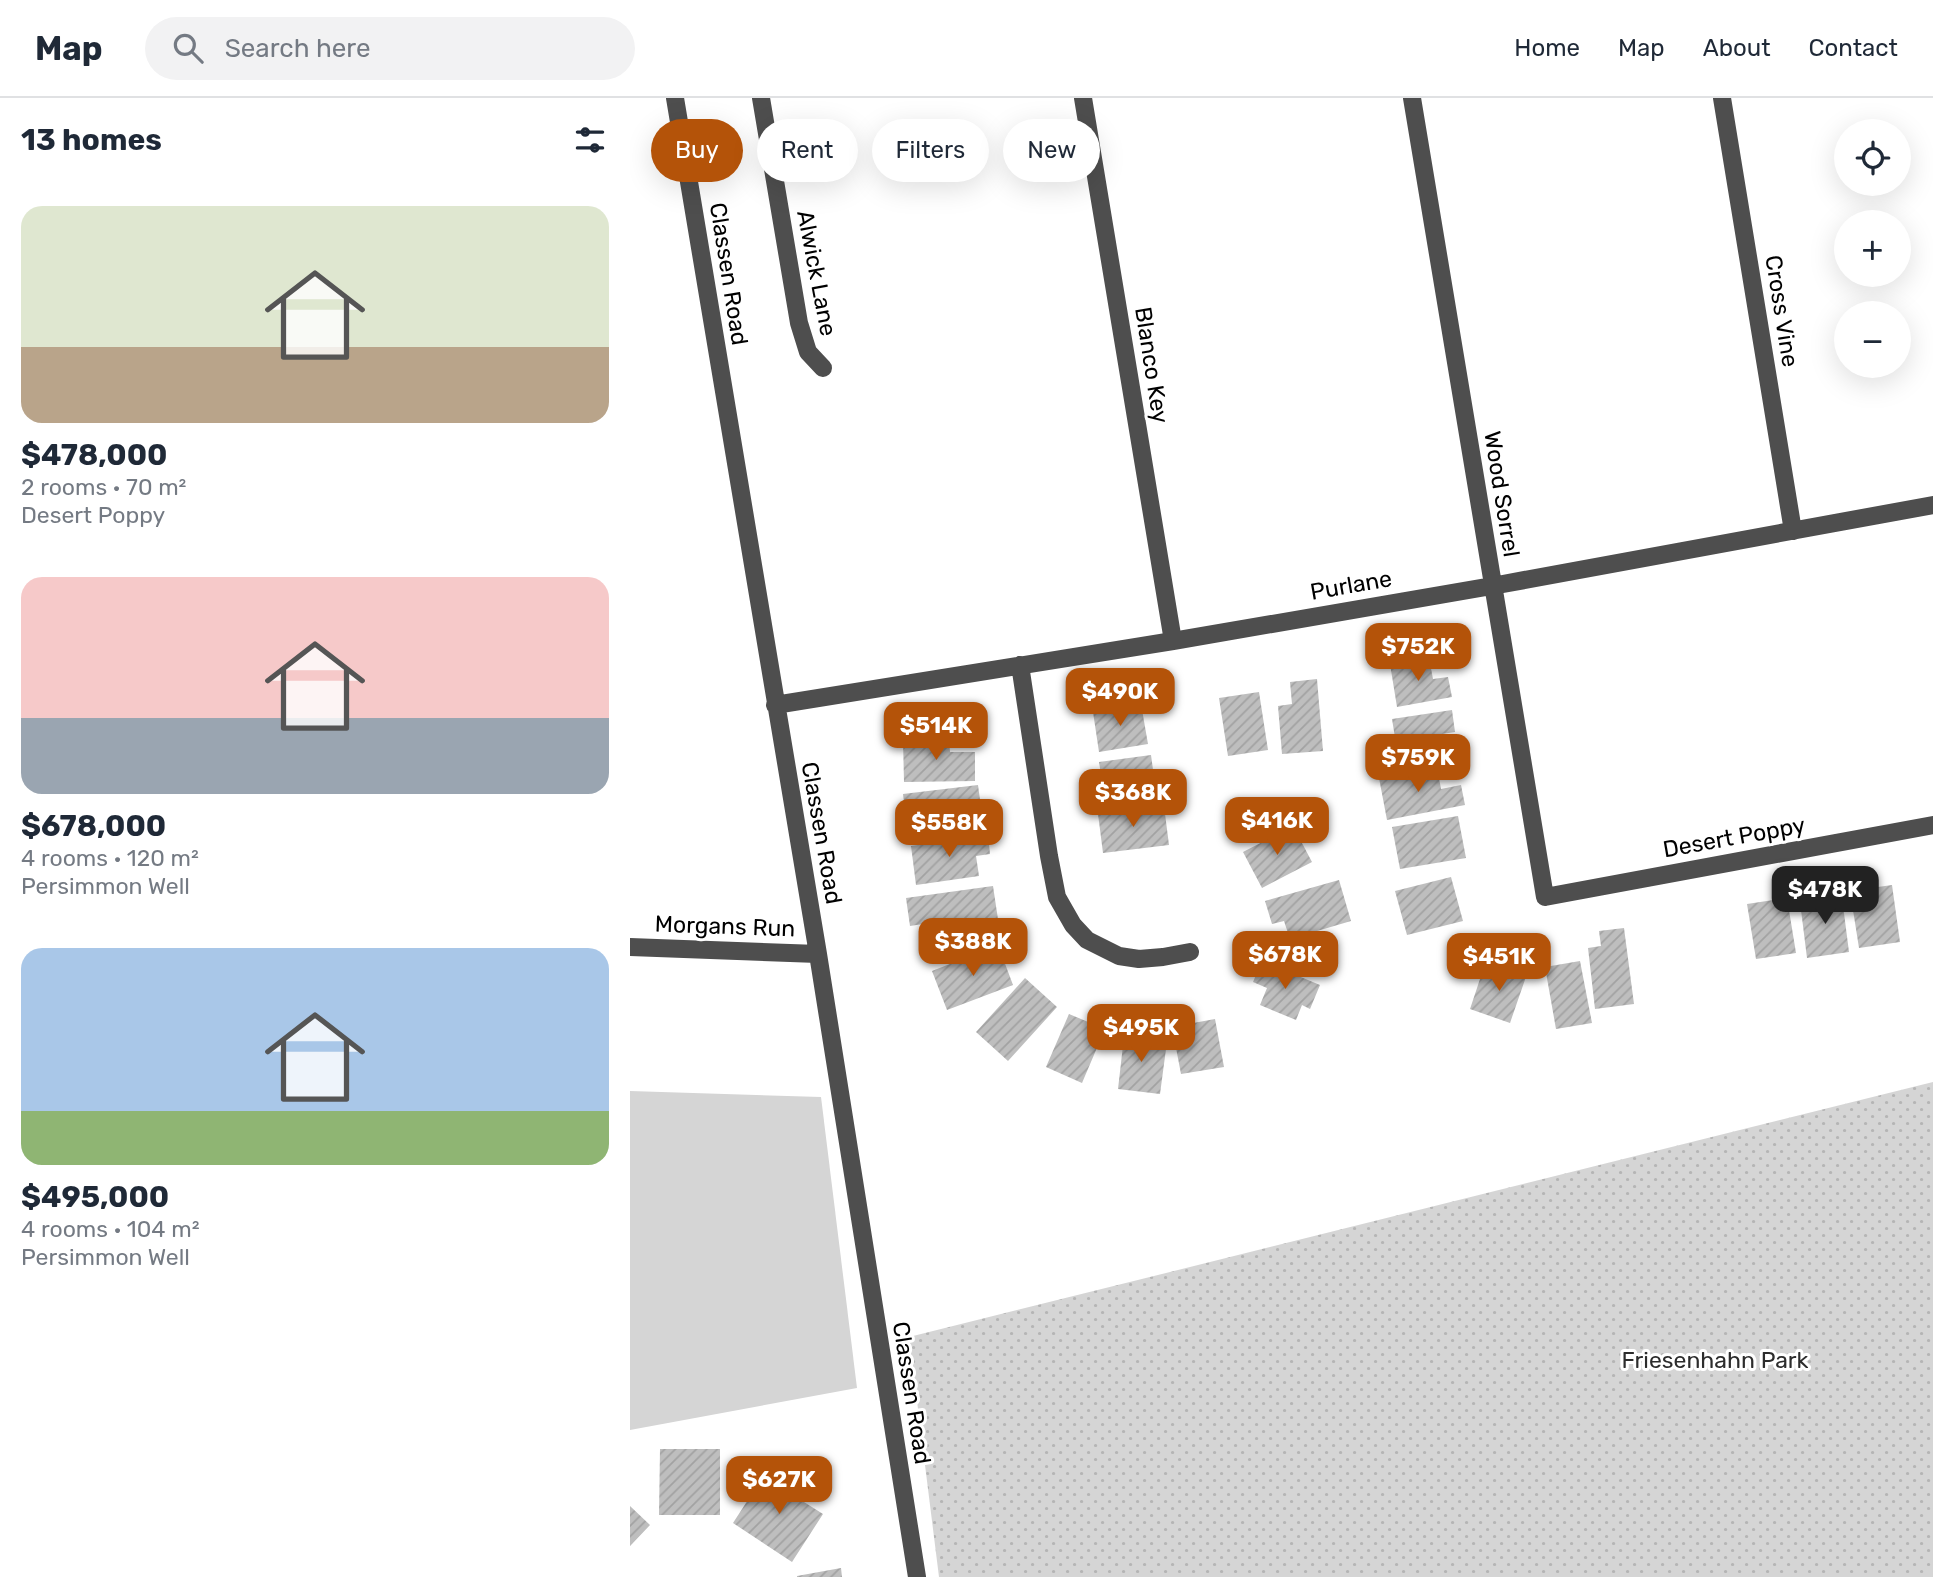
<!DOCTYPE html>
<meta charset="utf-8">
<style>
:root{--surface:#fff;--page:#f2f2f3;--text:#1f2937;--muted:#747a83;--line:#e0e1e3;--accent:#b45309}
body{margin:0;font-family:Rubik,sans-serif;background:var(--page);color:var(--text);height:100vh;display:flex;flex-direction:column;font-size:26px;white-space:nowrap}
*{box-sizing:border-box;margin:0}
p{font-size:23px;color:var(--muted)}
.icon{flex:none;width:38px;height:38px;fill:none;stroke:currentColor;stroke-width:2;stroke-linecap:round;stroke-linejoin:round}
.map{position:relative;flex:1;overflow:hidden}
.side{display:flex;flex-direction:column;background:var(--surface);width:630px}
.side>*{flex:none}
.top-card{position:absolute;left:21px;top:21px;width:665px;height:63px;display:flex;gap:14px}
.tools{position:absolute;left:1204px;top:21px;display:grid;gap:14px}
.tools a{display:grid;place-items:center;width:77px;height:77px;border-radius:50%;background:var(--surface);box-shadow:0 7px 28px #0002;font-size:35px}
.price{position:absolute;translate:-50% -60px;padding:0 16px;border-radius:14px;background:var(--accent);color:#fff;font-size:23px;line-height:46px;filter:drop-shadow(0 2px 4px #0008)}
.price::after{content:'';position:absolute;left:50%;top:42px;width:21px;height:16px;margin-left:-10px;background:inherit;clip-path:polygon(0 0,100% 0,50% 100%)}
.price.on{background:#222;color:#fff}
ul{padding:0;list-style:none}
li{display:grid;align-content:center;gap:14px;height:371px;padding:0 21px}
li span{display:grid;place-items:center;height:217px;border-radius:21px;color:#555}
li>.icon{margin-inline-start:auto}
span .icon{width:126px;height:126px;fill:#fffc;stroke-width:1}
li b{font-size:30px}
h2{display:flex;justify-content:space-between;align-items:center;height:84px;padding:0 21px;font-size:30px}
.pill{padding:0 24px;border-radius:32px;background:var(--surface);box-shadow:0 7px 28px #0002;font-size:24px;line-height:63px}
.pill.on{background:var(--accent);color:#fff}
header{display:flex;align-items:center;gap:42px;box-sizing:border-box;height:98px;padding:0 35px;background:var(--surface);border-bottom:2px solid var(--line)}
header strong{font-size:33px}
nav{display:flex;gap:38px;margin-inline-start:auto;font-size:24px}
.search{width:490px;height:63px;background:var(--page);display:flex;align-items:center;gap:18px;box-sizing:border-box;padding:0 24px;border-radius:38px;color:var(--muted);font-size:26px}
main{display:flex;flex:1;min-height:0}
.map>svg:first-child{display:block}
.green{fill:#d5d5d5}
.park{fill:url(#park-dots)}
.building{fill:url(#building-hatch)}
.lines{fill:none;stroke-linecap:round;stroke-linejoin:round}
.minor{stroke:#4e4e4e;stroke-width:18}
.labels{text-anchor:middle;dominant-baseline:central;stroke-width:6;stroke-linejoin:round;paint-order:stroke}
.street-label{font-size:23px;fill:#000;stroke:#fff}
.park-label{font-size:23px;fill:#2c2c2c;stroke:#fff}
</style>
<header>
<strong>Map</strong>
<div class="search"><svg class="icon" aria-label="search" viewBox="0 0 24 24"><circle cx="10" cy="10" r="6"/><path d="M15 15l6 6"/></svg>Search here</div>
<nav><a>Home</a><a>Map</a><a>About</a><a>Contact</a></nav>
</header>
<main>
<section class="side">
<h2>13 homes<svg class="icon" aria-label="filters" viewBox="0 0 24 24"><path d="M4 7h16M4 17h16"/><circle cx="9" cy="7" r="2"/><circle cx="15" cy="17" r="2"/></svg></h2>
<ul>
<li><span style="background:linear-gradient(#dfe7d0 65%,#b9a48a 0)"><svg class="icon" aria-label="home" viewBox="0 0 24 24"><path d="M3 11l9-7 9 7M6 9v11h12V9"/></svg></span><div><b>$478,000</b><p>2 rooms · 70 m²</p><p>Desert Poppy</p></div></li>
<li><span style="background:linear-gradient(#f6c9c9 65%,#9aa5b1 0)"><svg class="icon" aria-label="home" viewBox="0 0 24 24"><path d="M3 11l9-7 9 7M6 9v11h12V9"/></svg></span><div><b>$678,000</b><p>4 rooms · 120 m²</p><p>Persimmon Well</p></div></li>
<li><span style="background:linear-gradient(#a9c7e8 75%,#8fb573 0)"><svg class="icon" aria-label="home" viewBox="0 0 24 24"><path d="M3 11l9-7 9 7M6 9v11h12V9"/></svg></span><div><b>$495,000</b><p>4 rooms · 104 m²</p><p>Persimmon Well</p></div></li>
</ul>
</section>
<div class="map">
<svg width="1303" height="1479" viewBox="0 0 1303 1479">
<defs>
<pattern id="park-dots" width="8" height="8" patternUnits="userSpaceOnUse" patternTransform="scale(1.75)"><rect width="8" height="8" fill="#d5d5d5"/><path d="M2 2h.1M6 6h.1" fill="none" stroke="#b5b5b5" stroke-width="1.8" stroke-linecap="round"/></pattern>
<pattern id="building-hatch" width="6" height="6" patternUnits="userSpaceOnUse" patternTransform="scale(1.75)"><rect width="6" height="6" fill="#bebebe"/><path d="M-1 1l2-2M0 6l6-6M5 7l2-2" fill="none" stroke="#a2a2a2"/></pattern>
</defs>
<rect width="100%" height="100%" fill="#fff"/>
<path class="green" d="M0 993 191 999 227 1290 0 1332Z"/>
<path class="park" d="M1303 984V1479H309L279 1239Z"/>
<path class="building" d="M799 560 803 581 818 579 822 599 767 609 760 566Z
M687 581 693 653 652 656 648 608 662 606 660 584Z
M629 594 638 652 598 658 589 600Z
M511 606 518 646 469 654 463 614Z
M822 612 825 634 812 636 815 657 769 664 762 621Z
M273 641H319L320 654H345V683L274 684Z
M521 657 527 701 476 708 469 664Z
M807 669 811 691 831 687 835 707 757 722 749 680Z
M348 687 351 709 339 710 342 732 278 739 273 696Z
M534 708 539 747 473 755 468 716Z
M828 718 836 760 770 771 762 729Z
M663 728 682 764 632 790 613 754Z
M358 737 360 756 346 758 349 778 286 787 281 748Z
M821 779 833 823 777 837 765 793Z
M709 782 721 823 660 841 654 823 642 826 635 803Z
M1262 787 1270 844 1229 850 1220 793Z
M363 788 369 828 314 836 312 823 280 828 276 800Z
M1211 792 1219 854 1177 860 1171 812 1185 810 1184 796Z
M1157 800 1166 855 1126 861 1117 806Z
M994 830 1004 906 965 911 958 850 971 848 969 833Z
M368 847 383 887 317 912 302 873Z
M632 863 690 887 680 911 672 907 666 922 630 907 637 890 623 884Z
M950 863 962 925 926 931 915 869Z
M876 865 898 873 880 925 840 911 853 872 871 879Z
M395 880 427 909 378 963 346 934Z
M439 916 475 931 452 985 416 969Z
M585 921 594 969 551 976 542 929Z
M495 930 516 932 515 949 536 951 530 996 488 991Z
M30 1351H90V1417H29Z
M153 1372 174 1386 166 1399 193 1416 162 1464 103 1425 134 1377 145 1384Z
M0 1408 20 1427 0 1448Z
M211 1470 212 1479H167V1478Z"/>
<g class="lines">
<path class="minor" d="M45 0 188 856 287 1479
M131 0 169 225 178 254 193 270
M453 0 543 543
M782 0 915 799 1303 727
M1092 0 1163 433
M390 567 419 758 427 799 443 827 457 842 489 858 509 861 533 859 560 854
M145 607 543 543 862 488 1303 407
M0 849 188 856"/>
</g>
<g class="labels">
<g class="street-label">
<text transform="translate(187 175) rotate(79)">Alwick Lane</text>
<text transform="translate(99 176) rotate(81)">Classen Road</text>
<text transform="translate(1152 213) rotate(81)">Cross Vine</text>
<text transform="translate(522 267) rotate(81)">Blanco Key</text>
<text transform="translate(872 396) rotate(81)">Wood Sorrel</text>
<text transform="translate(721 487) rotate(-10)">Purlane</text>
<text transform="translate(192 735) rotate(80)">Classen Road</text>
<text transform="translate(1104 739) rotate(-10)">Desert Poppy</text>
<text transform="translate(95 828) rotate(2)">Morgans Run</text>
<text transform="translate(282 1295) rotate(81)">Classen Road</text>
</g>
<g class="park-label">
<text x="1085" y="1262">Friesenhahn Park</text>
</g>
</g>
</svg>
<div class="tools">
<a><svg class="icon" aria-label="locate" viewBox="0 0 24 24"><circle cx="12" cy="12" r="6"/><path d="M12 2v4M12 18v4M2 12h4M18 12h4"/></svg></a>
<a>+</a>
<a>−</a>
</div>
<b class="price" style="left:788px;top:585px">$752K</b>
<b class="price" style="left:490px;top:630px">$490K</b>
<b class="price" style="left:306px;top:664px">$514K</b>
<b class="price" style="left:788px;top:696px">$759K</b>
<b class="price" style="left:503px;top:731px">$368K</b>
<b class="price" style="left:647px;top:759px">$416K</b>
<b class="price" style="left:319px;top:761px">$558K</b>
<b class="price on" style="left:1195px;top:828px">$478K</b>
<b class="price" style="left:343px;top:880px">$388K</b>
<b class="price" style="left:655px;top:893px">$678K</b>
<b class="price" style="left:869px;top:895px">$451K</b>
<b class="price" style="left:511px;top:966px">$495K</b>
<b class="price" style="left:149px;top:1418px">$627K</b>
<div class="top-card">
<a class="pill on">Buy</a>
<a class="pill">Rent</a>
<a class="pill">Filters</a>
<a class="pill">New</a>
</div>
</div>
</main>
